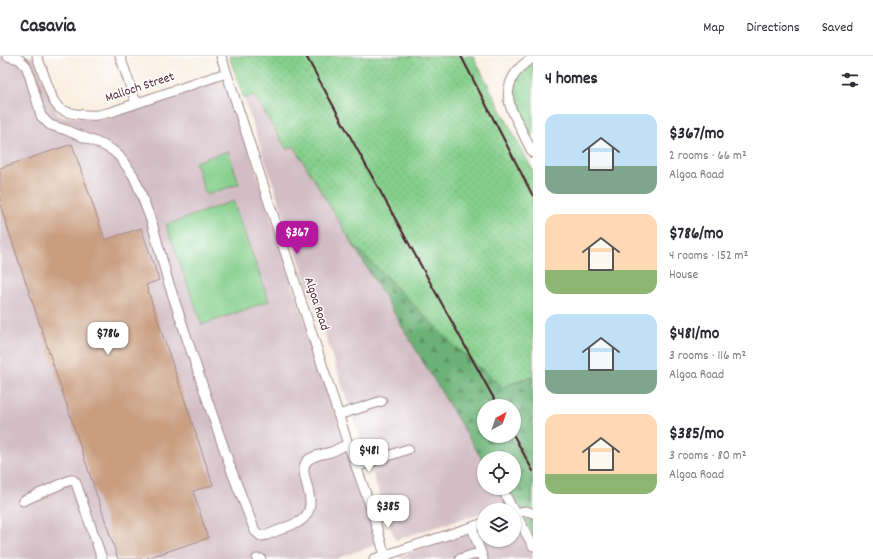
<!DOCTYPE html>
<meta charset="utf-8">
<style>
:root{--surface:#fff;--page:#f7f7f7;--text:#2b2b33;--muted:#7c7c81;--line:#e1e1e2;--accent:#b5179e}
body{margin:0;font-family:Dekko,sans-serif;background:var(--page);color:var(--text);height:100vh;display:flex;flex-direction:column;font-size:15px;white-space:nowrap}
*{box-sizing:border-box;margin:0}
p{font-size:13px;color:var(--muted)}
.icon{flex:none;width:22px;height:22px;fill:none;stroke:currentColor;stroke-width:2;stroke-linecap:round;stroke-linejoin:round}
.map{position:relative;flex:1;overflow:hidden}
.drawer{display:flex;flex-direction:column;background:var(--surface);width:340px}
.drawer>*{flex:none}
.needle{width:26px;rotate:40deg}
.buttons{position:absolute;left:477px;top:343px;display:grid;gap:8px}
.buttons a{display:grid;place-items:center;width:44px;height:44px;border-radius:50%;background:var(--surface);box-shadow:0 1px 3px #0004;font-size:20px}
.price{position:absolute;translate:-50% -34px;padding:0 9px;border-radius:8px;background:#fff;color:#222;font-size:13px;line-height:26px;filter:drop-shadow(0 1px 2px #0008)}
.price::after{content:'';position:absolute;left:50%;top:24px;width:12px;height:9px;margin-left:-6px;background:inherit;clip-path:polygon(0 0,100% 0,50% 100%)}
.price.selected{background:var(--accent);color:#fff}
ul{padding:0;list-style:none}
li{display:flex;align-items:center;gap:12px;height:100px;padding:0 12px}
li span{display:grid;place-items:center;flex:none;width:112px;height:80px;border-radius:12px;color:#555}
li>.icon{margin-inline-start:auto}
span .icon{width:48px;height:48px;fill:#fffc;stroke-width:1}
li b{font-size:17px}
h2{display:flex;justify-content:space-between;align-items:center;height:48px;padding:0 12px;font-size:17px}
header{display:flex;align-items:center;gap:24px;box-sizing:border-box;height:56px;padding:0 20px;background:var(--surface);border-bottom:1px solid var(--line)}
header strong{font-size:19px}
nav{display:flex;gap:22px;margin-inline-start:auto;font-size:14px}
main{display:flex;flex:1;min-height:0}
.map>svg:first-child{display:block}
.industrial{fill:#d2bdc5}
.grass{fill:url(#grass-dots);stroke:#68775b}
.forest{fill:url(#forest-firs);stroke:#5b6851;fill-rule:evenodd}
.park{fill:#85cf8b;stroke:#68775b}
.building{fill:#c99e80}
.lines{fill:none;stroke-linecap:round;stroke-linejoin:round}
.minor-casing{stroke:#a28786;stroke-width:11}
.minor{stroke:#fff;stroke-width:9}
.rail{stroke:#4a1f2b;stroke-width:2}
.labels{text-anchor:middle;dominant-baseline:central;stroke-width:3;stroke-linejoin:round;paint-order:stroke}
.street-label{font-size:13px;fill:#4a1f2b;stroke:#fff}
</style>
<header>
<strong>Casavia</strong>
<nav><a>Map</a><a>Directions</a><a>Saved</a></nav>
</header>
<main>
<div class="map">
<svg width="533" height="503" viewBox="0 0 533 503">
<defs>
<pattern id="grass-dots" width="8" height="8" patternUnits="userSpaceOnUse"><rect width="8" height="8" fill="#85cf8b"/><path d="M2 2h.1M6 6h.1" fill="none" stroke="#74b178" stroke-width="1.8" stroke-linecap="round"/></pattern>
<pattern id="forest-firs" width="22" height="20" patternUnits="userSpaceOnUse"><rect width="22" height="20" fill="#6cb277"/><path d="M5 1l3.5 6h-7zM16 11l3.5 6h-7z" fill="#5b9062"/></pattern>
</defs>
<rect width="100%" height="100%" fill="#fff"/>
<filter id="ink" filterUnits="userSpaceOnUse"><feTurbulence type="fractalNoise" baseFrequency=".025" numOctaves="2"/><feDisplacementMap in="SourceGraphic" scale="8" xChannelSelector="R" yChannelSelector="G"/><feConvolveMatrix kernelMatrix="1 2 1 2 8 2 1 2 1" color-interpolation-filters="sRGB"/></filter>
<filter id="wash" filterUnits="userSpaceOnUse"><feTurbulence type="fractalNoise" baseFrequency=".012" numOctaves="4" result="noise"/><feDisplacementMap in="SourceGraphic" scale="16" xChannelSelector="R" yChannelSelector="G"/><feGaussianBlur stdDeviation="0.9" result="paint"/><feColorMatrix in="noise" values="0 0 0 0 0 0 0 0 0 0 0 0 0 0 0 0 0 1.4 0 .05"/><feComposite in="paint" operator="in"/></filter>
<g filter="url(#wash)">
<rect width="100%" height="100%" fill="#faefe2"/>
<path class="industrial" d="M0 0H33L58 60 104 63 226 23 378 488 335 503H0Z
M254 39 287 94 294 90 484 407V432H499L509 448 491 454H484V456L395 484 244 43Z
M514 461 533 487V503H400L399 500 484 471V484H514Z"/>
<path class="grass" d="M229 0H473L533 115V321L524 323 503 331 456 292 352 187 294 90 287 94 254 39 244 43Z
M533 7V83L513 50 512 35 517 20 527 11Z"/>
<path class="forest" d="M352 187 456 292 503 331 524 323 533 321V488L499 432H514V402H484V407ZM484 350H514V380H484Z"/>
<path class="park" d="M228 95 239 128 206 139 195 106Z
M233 145 269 245 202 269 166 169Z"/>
<g id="blocks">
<path class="building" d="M72 88 105 184 141 172 159 224 146 229 213 429 193 435 208 482 144 503H118L0 149V112Z"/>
</g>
</g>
<g filter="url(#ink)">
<use href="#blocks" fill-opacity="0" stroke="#a28786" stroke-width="1"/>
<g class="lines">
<defs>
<path id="minor" d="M7 0 19 3 26 10 29 18 39 52 41 60 50 69 66 74 103 89 112 94 119 100 125 108 133 119 138 130 152 167 168 225 208 346 232 416 255 475 261 480 267 479 299 466C326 449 293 416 308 404 314 399 324 398 331 396 337 394 342 390 348 388
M37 0 53 44C55 47 57 50 59 52 66 58 89 60 98 59 102 58 107 57 111 56L226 17
M120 0 136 47
M221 0 348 388 371 452 386 503
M533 2C516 11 504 29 510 49 512 57 517 64 520 71 524 80 528 88 533 97
M338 359 382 345
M356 411 408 393
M504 436 513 454
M23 445 70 424H73L76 427 102 503
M514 455 533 490
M514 457 526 455 533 457
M472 471 483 503
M257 503H261
M374 503 484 467
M460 503 481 496"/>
</defs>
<use href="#minor" class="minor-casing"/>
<use href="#minor" class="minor"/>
<path class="rail" d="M306 0 498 350
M461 0 533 140
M514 380 533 415"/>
</g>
</g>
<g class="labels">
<g class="street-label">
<text transform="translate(140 32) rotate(-18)">Malloch Street</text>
<text transform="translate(316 248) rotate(72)">Algoa Road</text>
</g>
</g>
</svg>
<div class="buttons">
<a><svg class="needle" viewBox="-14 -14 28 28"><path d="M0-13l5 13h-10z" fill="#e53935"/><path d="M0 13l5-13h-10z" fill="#7c7c81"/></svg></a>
<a><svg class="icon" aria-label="locate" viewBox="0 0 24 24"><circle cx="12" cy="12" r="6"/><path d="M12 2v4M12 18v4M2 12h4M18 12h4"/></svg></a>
<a><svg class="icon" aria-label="layers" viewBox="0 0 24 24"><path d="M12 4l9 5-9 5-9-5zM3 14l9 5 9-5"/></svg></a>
</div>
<b class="price selected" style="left:297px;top:199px">$367</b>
<b class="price" style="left:108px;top:300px">$786</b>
<b class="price" style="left:369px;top:417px">$481</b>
<b class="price" style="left:388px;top:473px">$385</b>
</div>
<section class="drawer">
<h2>4 homes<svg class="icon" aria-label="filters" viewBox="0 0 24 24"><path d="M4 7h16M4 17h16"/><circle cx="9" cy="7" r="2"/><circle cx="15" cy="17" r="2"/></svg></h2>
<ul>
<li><span style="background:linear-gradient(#bfe0f5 65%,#7fa58c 0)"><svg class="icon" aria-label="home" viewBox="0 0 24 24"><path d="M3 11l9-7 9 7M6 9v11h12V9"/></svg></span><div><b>$367/mo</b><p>2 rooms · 66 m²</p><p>Algoa Road</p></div></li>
<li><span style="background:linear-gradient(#ffd9b3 70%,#8fb573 0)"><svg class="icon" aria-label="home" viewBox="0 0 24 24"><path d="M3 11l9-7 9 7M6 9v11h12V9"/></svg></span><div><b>$786/mo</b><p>4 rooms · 152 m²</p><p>House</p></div></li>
<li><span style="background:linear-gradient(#bfe0f5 70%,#7fa58c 0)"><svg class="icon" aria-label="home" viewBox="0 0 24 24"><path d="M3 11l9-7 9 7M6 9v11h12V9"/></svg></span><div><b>$481/mo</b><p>3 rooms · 116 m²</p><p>Algoa Road</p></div></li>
<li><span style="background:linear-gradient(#ffd9b3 75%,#8fb573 0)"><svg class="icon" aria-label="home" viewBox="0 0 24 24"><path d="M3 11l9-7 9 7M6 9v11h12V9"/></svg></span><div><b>$385/mo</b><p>3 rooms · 80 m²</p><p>Algoa Road</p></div></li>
</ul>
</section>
</main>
